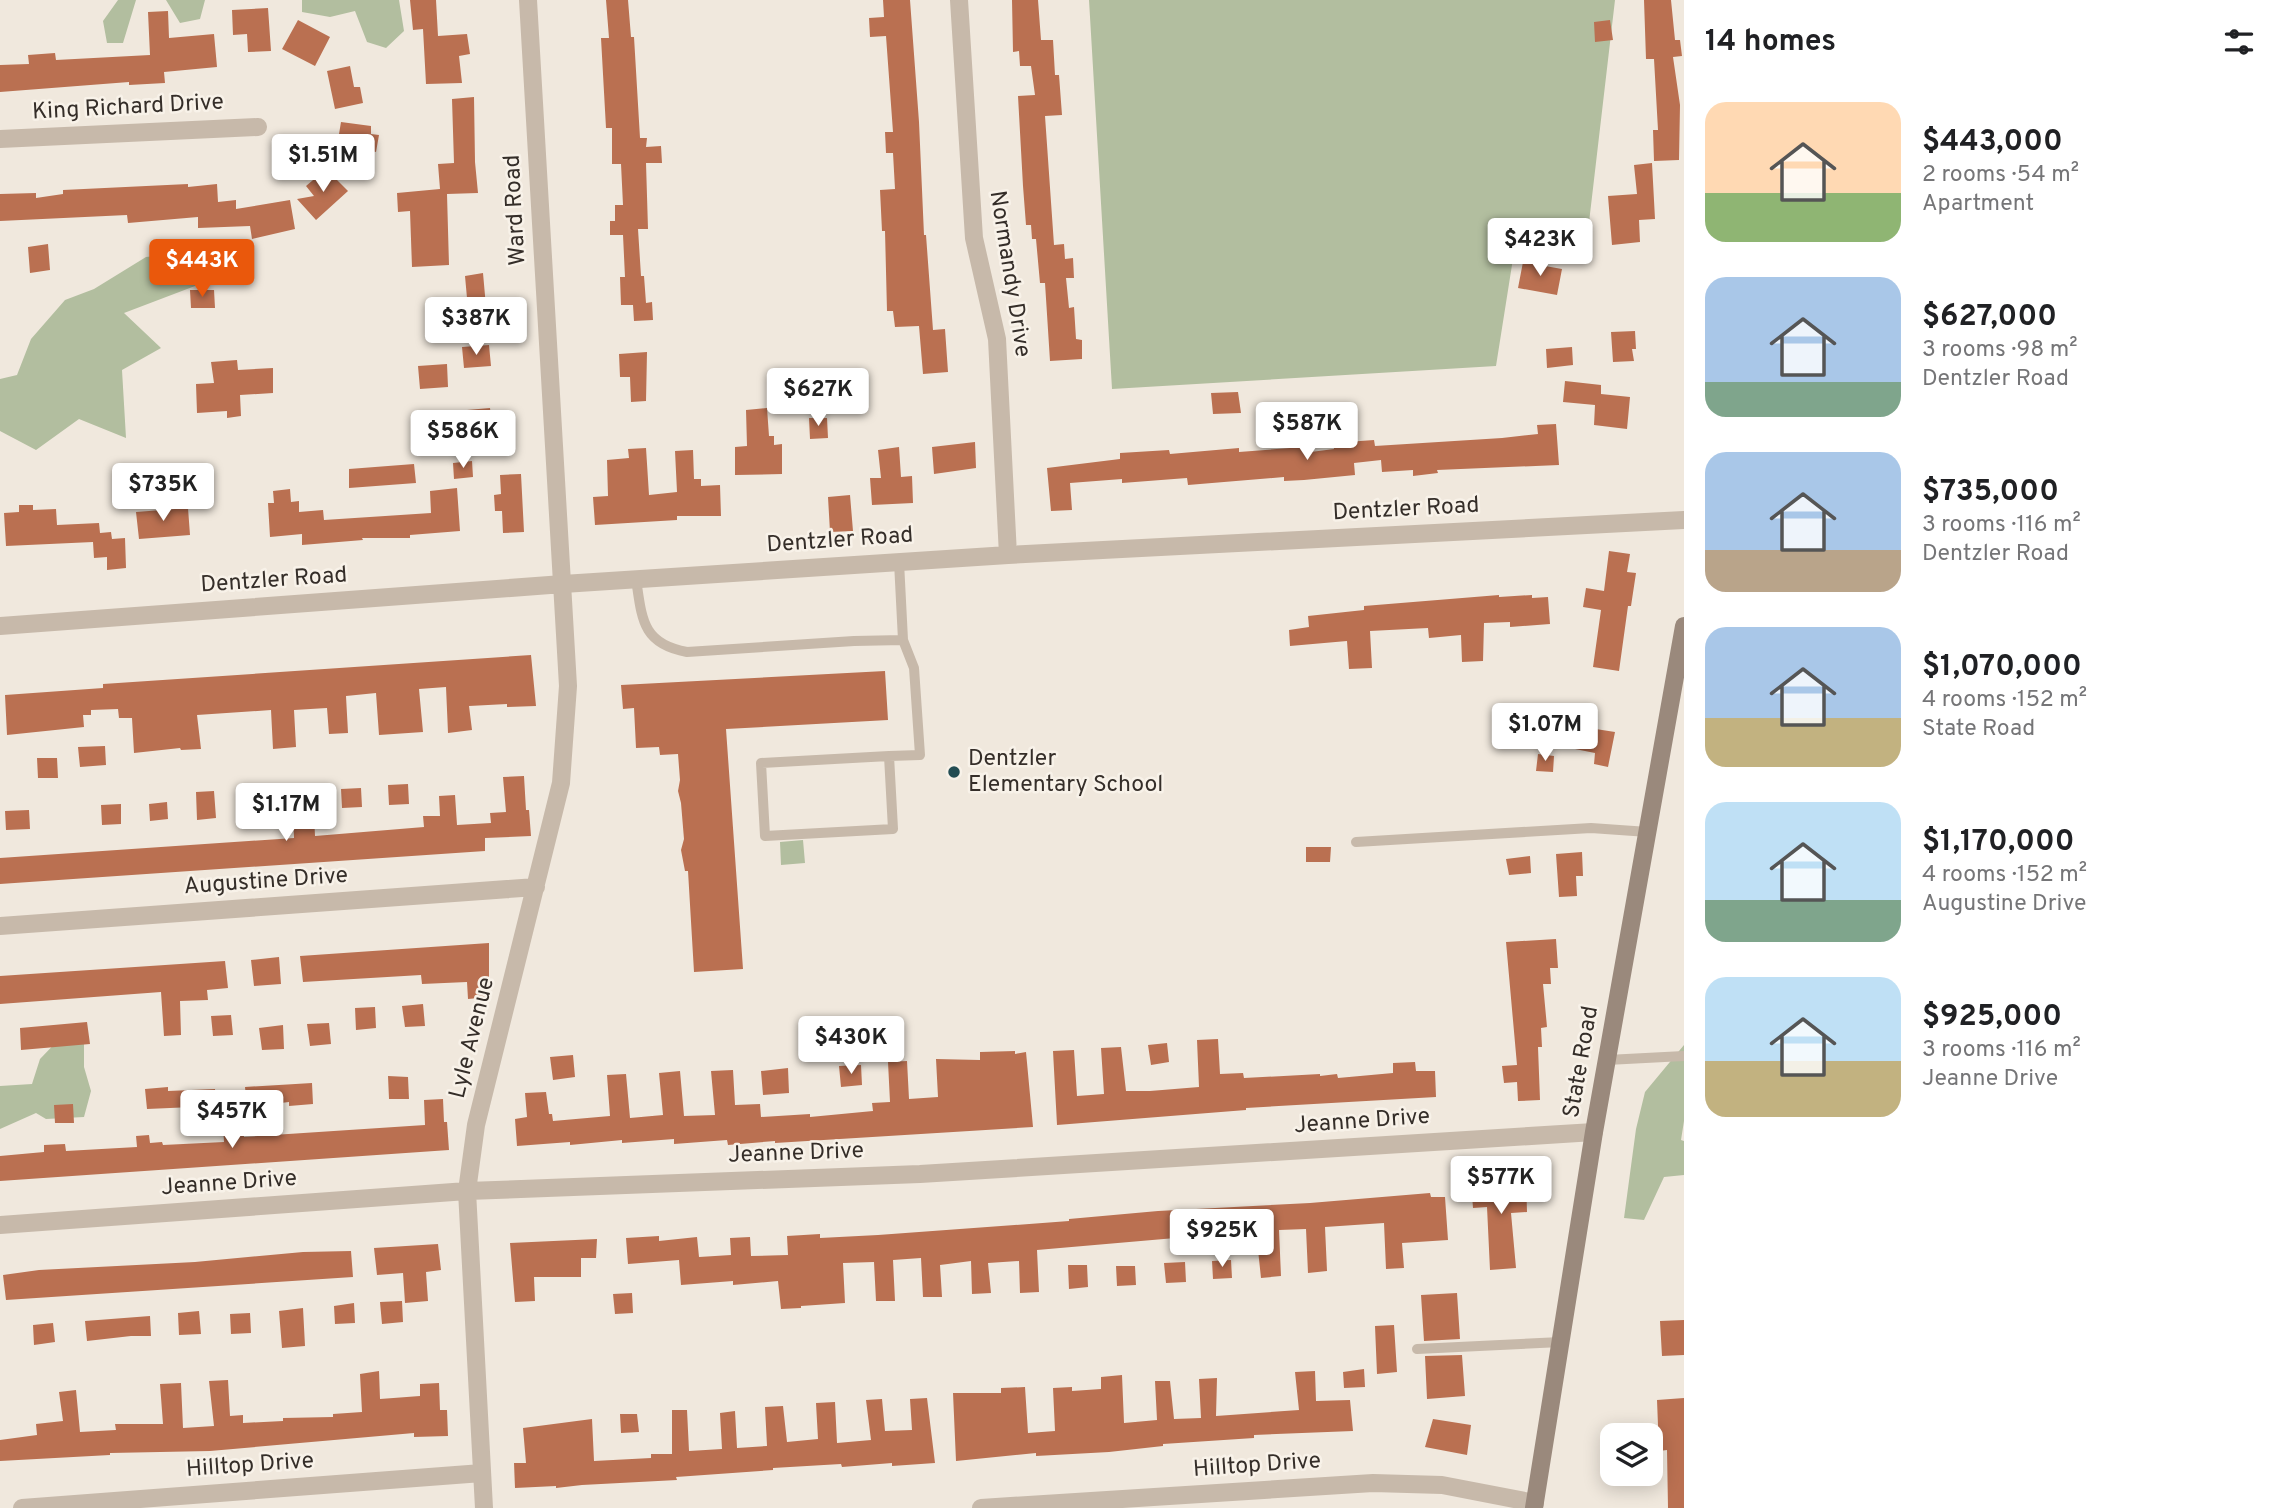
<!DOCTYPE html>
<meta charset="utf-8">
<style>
:root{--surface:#fff;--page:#f2f2f2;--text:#202124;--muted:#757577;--accent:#ea580c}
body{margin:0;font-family:Overpass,sans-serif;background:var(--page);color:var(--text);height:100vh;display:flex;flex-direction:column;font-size:26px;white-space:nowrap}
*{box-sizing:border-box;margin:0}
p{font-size:23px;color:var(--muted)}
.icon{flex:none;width:38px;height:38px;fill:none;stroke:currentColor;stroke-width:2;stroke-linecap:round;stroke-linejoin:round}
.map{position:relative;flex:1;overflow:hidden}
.sheet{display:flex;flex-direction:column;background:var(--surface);width:595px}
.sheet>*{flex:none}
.controls{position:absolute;left:1600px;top:1423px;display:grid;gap:14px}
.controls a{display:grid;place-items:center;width:63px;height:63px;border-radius:14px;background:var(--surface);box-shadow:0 4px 18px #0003;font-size:35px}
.price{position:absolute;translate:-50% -60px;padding:0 16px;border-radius:7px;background:#fff;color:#222;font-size:23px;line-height:46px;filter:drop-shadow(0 2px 4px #0008)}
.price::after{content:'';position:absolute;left:50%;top:42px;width:21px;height:16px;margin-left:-10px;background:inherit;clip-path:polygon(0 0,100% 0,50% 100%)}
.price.selected{background:var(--accent);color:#fff}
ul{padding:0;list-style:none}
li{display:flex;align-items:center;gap:21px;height:175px;padding:0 21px}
li span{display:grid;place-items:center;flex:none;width:196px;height:140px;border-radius:21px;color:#555}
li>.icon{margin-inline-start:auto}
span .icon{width:84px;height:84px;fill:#fffc;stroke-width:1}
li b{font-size:30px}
h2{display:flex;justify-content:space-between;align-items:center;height:84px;padding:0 21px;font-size:30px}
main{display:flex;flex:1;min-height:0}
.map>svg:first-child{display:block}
.green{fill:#b2be9f}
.building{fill:#ba7051}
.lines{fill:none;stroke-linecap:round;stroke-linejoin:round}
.service{stroke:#c7b9aa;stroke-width:10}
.minor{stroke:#c7b9aa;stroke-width:18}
.secondary{stroke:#9a897c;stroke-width:18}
.poi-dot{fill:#234d53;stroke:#f8f2e9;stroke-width:2.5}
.labels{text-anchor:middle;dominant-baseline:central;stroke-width:5;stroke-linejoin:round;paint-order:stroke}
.street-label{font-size:23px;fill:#352e29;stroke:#f8f2e9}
.poi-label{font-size:23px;fill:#352e29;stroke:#f8f2e9;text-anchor:start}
</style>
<main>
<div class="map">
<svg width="1684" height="1508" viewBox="0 0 1684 1508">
<rect width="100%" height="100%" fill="#f0e8dd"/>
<path class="green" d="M118 0H136L123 43H107L103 21Z
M166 0H205L200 19 180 23Z
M302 0H399L404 31 386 48 367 42 355 11 330 17 302 12Z
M1089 0H1615L1588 231 1515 246 1496 366 1112 389Z
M238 247 245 267 124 313 161 348 122 370 126 438 79 419 36 450 0 431V379L17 375 31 339 65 300 94 289 146 257Z
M803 840 805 863 781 865 780 842Z
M65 1033 84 1041V1067L91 1091 84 1117 46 1119 36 1113 0 1129V1086L32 1084 40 1059Z
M1684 1045V1121L1681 1140 1684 1141V1175L1664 1177 1644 1220 1624 1218 1636 1129 1645 1092Z"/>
<path class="building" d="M410 0H436L438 36 467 34 470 54 459 56 462 83 426 84 423 29 413 30Z
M606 0H628L631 37H634L640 138H647L646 147 661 146 662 163H646L648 229H638L641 276H644L646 303 652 302 653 320 634 321 633 305H621L620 277H625L623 235H610V221H615V205H623L621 164H612V128H606L601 38H609Z
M883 0H910L919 122 924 235H926L933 330 945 329 948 372 923 374 919 326 895 327 893 311H887L885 231H882L880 190 895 189 893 153H886L885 132H893L886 36 870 37 869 18 884 17Z
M1012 0H1038L1041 40H1053L1055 75H1059L1062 115 1045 116 1054 245 1064 244 1065 259 1073 258 1074 278H1066L1069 308 1074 307 1076 339 1082 340V359L1050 361 1045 283H1040L1036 239H1032L1031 225H1026L1023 186 1018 96 1035 95 1031 66H1020L1019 51 1013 52Z
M1644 0H1671L1675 40H1680L1682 56 1673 57 1680 105 1679 160 1654 161 1653 130H1658L1654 59H1646Z
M268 8 271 51 248 52 247 34 233 35 232 10Z
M168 11 169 38 214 34 217 67 164 72 165 83 129 85V82L0 92V65L29 64 28 55 55 53 56 60 150 55 148 12Z
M298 20 330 37 315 66 282 49Z
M1610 20 1613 40 1595 42 1594 22Z
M350 66 354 87H360L363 103 335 109 327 71Z
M474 97 475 162 478 193 447 194 449 265 412 267 410 211 398 212 397 193 440 189 438 164 454 163 452 99Z
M341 122 371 126V134L379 135 376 152 367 150 364 168 334 164Z
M1652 163 1655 219 1639 220 1640 242 1612 245 1608 196 1637 194 1634 165Z
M326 169 348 191 316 220 297 199 314 196 306 186Z
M188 184V187L217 184 218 202 236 200V209L290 200 295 229 252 239 250 226 198 228V217L128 223 127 215 0 221V194L36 193V198L63 194V190Z
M48 244 50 270 30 273 28 247Z
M1523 262 1562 269 1557 295 1518 288Z
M483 273 487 318 468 321 467 312 458 313V300L467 298 465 276Z
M190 290H214L215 308H191Z
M1635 331 1636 349H1632L1634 361 1613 362 1611 332Z
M489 345 491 366 464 368 462 347Z
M1572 347 1573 365 1547 368 1546 349Z
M647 352 646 401 631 402 630 377H620L619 354Z
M237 360 238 370 273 368V393L240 395 241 416 227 418V411L197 413 196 384 214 383 211 362Z
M447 364 448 387 420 389 418 366Z
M1565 381 1601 385V394L1630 397 1627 429 1594 425 1595 405 1563 402Z
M1238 392 1241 413 1213 414 1211 393Z
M490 408 493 433 468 435 467 410Z
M767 408 769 436H774V445L782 444V474L735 475V447L747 446 746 410Z
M809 418H827L828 438 810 439Z
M1556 424 1559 465 1437 470 1438 473 1413 476V470L1382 472 1381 460 1354 463 1355 475 1304 480 1284 481V477L1188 485 1187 478 1122 483V479L1070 483 1072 510 1051 511 1047 468 1120 459V453L1169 450 1170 454 1239 448V452L1303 447V453L1334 449 1333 443 1374 440 1375 446 1502 438 1538 434 1537 425Z
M449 431 450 450 417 451V433Z
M975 442 976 468 934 474 932 447Z
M899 447 901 477 912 476 913 503 872 505 870 478H881L878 450Z
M646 448 649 495 677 492 675 451 693 450 694 479H701V486L720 485 721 516H677V520L595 525 593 497 608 496 607 460 629 458 628 449Z
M472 461 473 477 454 479 453 463Z
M414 464 416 483 349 488V469Z
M521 474 524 532 503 533 502 511H495L494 495 501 494 500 475Z
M457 488 460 531 410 535V538H362L363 540 302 545V534L270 537 268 503H274L273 491 290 489 291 502 299 501V512L323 510 324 520 431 513 430 491Z
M850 495 853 531 830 532 828 497Z
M19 505H33V510L56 509 57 525 99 523 100 533 111 532 112 539 125 538 126 568 107 570V557L94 558 93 542 6 546 4 513 19 512Z
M188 508 190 535 139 539 136 512Z
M1609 551 1630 554 1627 572 1636 573 1631 606H1628L1619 671 1593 667 1601 610 1583 607 1586 588 1604 591Z
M1499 595V597L1532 595V598L1548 597 1550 624 1510 627V622L1484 623 1483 661 1462 662 1461 635 1429 638 1428 628 1370 631 1372 668 1349 669 1347 641 1290 646 1289 630 1309 627 1308 616 1364 610V606Z
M531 655 536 706 507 707V704L469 706 472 730 448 733 446 687 419 689 423 732 379 735 376 693 346 696 348 733 329 734 327 708 294 710 296 747 273 749 271 710 197 715 201 749 181 750 180 748 134 753 132 718H119L118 709 91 710V715H83L84 727 7 735 5 695 103 688V684Z
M885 671 888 720 726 729 743 969 694 972 688 871H685L681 850 684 839 681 803 678 791 680 780 678 754 660 755 659 747 636 748 634 708 623 709 621 685Z
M1570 725 1615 732 1608 767 1594 764 1595 753 1555 745 1559 730 1570 732Z
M105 746 106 765 80 767 78 747Z
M1538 754 1554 756 1553 772 1536 771Z
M37 758H57L58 778H38Z
M524 776 526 810H529L531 836 485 838V851L0 884V858L294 838 293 810 248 815 247 795 313 792 315 836 424 827 423 816H440L439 796 455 795 457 825 491 823 490 813 506 812 503 777Z
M408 784 409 804 389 805 388 785Z
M361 788 362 807 342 808 341 789Z
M214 791 216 818 197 820 196 792Z
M167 802 168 819 150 821 149 804Z
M121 804V824L102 825 101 805Z
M29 810 30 829 6 830 5 811Z
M1306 847H1331L1330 862H1306Z
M1582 852 1583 876H1576L1577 896 1559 897 1556 854Z
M1530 856 1531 873 1509 875 1506 859Z
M1556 939 1558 968H1550L1551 984H1543L1547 1027 1541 1028 1542 1047H1538L1540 1100 1518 1101 1517 1082 1504 1083 1502 1066 1517 1065 1506 942Z
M489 943V997L468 999 467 982 422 984 421 975 303 982 300 956Z
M279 957 281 984 254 986 251 960Z
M225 961 228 988 207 990 208 1000 180 1001 181 1035 164 1036 161 992 0 1004V976Z
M423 1004 425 1026 405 1027 402 1006Z
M375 1007 376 1028 356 1030 355 1008Z
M231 1015 233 1035 213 1036 211 1016Z
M87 1022 90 1044 21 1050 20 1028Z
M329 1023 331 1044 310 1046 307 1024Z
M283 1025 284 1049 262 1050 259 1028Z
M1218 1039 1220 1074 1243 1073 1244 1078 1320 1074V1076L1337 1074 1338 1078 1393 1073V1063L1415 1062 1416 1071H1435L1436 1097 1246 1108V1110L1057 1125 1053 1051 1074 1050 1077 1096 1104 1094 1101 1048 1121 1047 1126 1091H1150L1199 1087 1197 1040Z
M1167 1043 1169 1062 1151 1065 1148 1045Z
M1015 1051V1054L1026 1052 1033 1127 775 1143V1141L728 1145 727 1140 674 1144V1139L622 1143V1140L570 1145V1142L517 1146 515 1119 527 1117 525 1093 546 1092 549 1114H552L553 1121 610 1116 607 1075 626 1074 630 1118 663 1115 659 1073 680 1071 684 1116 715 1115 711 1071 733 1070 735 1105 760 1104 761 1117 810 1114V1117L873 1111 872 1103 890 1102 888 1062 907 1061 909 1099 938 1097 936 1059 980 1060V1052Z
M573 1055 575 1077 553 1080 550 1057Z
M861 1065 862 1085 841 1087 839 1066Z
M788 1068 789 1093 763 1095 761 1071Z
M388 1076 408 1077 409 1099H389Z
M312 1083 313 1104 289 1106V1102L247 1107 245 1087Z
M168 1087V1091L215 1089 217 1110 194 1111 193 1107 147 1109 145 1089Z
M443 1099 444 1122H447L449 1150 0 1181V1156L44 1152V1145L65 1144 66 1151 137 1147 136 1136 149 1135 150 1143 162 1142 163 1145 224 1142 223 1126 243 1124 244 1137 425 1125 424 1100Z
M73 1104 74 1123H55L54 1105Z
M1526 1178 1527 1212 1511 1213 1516 1268 1490 1270 1487 1207 1473 1208 1471 1182Z
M1430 1193 1431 1197H1445L1448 1240 1402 1243 1404 1268 1386 1269 1384 1223 1325 1227 1327 1271 1308 1273 1306 1229 1279 1230 1281 1276 1261 1278 1256 1231 1037 1250 1039 1292 1020 1293 1019 1261 988 1263 991 1293 972 1294 971 1261 940 1265 942 1297H923L921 1258 893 1260 895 1301H876L874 1262 843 1263 845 1303 801 1306V1308L781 1309 778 1281 733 1285V1281L681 1285 679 1260 628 1264 626 1238 659 1236V1241L697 1237 699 1257 731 1255 730 1238 750 1237 751 1256 788 1255 787 1236 820 1234V1238L878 1235 1069 1221V1219L1158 1211 1310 1203Z
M597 1239 596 1258H581V1277H534L535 1301 515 1302 510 1243Z
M438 1244 441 1270 426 1272 428 1301 405 1303 403 1273 377 1275 374 1248Z
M351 1251 353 1277 6 1300 3 1275 39 1270 195 1262 303 1252Z
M1231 1260 1232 1278 1213 1279 1212 1261Z
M1185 1262 1186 1282 1166 1283 1164 1263Z
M1068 1265H1087L1088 1287 1069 1289Z
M1116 1266H1135L1136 1285 1117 1286Z
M632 1293 633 1313 615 1314 613 1294Z
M1457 1293 1460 1339 1424 1341 1421 1295Z
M402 1301 403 1322 382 1324 380 1302Z
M354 1303 355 1323 335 1324 334 1306Z
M303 1308 305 1346 282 1348 279 1311Z
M199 1311 201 1334 179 1335 178 1313Z
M250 1313 251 1333 231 1334 230 1314Z
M150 1316 151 1336H131L87 1341 85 1321Z
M1684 1320V1355L1662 1356 1660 1321Z
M53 1323 55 1342 34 1345 33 1325Z
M1394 1325 1397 1372 1377 1374 1375 1326Z
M1462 1355 1465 1396 1427 1399 1425 1356Z
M1364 1369 1365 1387 1344 1388 1343 1372Z
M379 1371 380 1399 420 1396V1384L439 1383 440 1410H447L448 1436 414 1437V1433L210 1451 110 1453V1455L0 1461V1440L37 1435 36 1424 63 1421 59 1392 76 1390 80 1432 116 1430 115 1424H163L160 1384 181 1383 183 1428 214 1426 209 1381 228 1380 230 1416 243 1415V1423L283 1421V1418L333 1417V1414L362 1412 360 1374Z
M1315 1371 1316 1401 1350 1400 1353 1431 1254 1435V1438L1163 1444V1446L1109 1452 1036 1456V1453L956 1461 953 1393H1001V1388L1025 1387 1028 1433 1055 1431 1053 1388 1072 1387V1391L1101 1389V1377L1122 1375 1124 1423 1157 1420 1155 1381H1170L1174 1419 1201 1418 1199 1379 1217 1378 1216 1416 1299 1410 1295 1372Z
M927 1398 935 1463 892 1466V1463L842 1467 841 1464 773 1468V1470L676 1477 677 1480 582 1485 556 1488V1486L515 1488 514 1463H526L523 1428 592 1419 594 1461 651 1458V1454H672V1410H687L689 1451 722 1449 720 1413 735 1411 737 1448 767 1446 765 1407 783 1406 787 1442 818 1439 816 1403 835 1402 837 1443 871 1440 866 1400 882 1399 885 1431 912 1430 910 1399Z
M1684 1398V1508H1668L1667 1450 1659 1451 1657 1400Z
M620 1414H637L639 1432 621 1433Z
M1433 1419 1471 1425 1467 1455 1425 1447Z"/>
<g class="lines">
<path class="service" d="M636 579C642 619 642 644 687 652L854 641 903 640
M889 756 893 829 765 836 761 763Z
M889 756 920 755 914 668 903 640 899 562
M1356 842 1591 828 1648 832
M1607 1060 1684 1056
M1417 1349 1561 1342"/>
<path class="minor" d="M959 0 974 238 997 339 1008 555
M0 139 258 127
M0 626 563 584 1008 555 1684 520
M0 926 536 887
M0 1225 467 1191 920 1174 1594 1132
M22 1508 482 1473
M484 1508 467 1191 476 1125 561 783 568 686 528 0
M981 1508 1373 1483 1442 1485 1535 1503"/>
<path class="secondary" d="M1534 1508 1594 1132 1684 626"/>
</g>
<circle class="poi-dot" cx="954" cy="772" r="7"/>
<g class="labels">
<g class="street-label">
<text transform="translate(128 108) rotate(-3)">King Richard Drive</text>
<text transform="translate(516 210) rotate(-93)">Ward Road</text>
<text transform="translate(1009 274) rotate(81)">Normandy Drive</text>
<text transform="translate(1406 510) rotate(-3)">Dentzler Road</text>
<text transform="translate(840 541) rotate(-4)">Dentzler Road</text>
<text transform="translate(274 581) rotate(-4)">Dentzler Road</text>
<text transform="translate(266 882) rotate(-4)">Augustine Drive</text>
<text transform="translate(473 1038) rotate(-76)">Lyle Avenue</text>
<text transform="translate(1582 1062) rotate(-80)">State Road</text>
<text transform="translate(1362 1122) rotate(-4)">Jeanne Drive</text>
<text transform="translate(796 1154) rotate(-2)">Jeanne Drive</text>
<text transform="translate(229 1184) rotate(-4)">Jeanne Drive</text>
<text transform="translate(250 1466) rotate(-4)">Hilltop Drive</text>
<text transform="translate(1257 1466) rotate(-4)">Hilltop Drive</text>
</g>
<g class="poi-label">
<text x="968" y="759">Dentzler<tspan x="968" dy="26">Elementary School</tspan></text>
</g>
</g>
</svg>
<div class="controls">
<a><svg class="icon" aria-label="layers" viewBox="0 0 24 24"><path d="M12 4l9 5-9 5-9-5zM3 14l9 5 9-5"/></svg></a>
</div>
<b class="price" style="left:323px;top:194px">$1.51M</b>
<b class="price" style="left:1540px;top:278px">$423K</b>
<b class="price selected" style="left:202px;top:299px">$443K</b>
<b class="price" style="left:476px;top:357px">$387K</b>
<b class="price" style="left:818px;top:428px">$627K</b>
<b class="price" style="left:1307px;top:462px">$587K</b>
<b class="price" style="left:463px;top:470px">$586K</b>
<b class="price" style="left:163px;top:523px">$735K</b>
<b class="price" style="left:1545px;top:763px">$1.07M</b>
<b class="price" style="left:286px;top:843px">$1.17M</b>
<b class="price" style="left:851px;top:1076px">$430K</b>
<b class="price" style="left:232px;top:1150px">$457K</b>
<b class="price" style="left:1501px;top:1216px">$577K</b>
<b class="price" style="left:1222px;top:1269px">$925K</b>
</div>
<section class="sheet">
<h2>14 homes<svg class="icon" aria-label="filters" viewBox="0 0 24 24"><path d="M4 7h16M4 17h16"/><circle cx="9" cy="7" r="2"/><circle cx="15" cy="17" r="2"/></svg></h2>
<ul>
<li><span style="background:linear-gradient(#ffd9b3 65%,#8fb573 0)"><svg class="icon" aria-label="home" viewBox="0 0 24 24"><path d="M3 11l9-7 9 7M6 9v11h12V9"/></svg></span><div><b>$443,000</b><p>2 rooms · 54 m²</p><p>Apartment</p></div></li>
<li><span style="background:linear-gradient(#a9c7e8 75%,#7fa58c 0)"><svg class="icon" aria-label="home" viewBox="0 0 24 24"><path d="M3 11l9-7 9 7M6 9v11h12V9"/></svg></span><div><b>$627,000</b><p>3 rooms · 98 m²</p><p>Dentzler Road</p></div></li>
<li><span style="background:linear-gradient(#a9c7e8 70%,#b9a48a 0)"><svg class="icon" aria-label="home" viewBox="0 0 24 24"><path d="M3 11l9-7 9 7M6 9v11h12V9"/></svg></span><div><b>$735,000</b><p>3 rooms · 116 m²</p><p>Dentzler Road</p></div></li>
<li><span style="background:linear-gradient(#a9c7e8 65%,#c2b280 0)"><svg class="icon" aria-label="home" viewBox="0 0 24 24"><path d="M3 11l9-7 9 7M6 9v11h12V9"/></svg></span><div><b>$1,070,000</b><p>4 rooms · 152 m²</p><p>State Road</p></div></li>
<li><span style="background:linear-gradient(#bfe0f5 70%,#7fa58c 0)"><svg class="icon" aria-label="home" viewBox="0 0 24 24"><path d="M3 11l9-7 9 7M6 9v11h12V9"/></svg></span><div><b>$1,170,000</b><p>4 rooms · 152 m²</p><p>Augustine Drive</p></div></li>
<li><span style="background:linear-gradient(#bfe0f5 60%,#c2b280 0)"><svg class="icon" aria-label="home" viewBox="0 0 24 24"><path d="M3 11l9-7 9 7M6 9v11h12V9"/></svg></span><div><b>$925,000</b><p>3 rooms · 116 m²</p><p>Jeanne Drive</p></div></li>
</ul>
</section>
</main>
